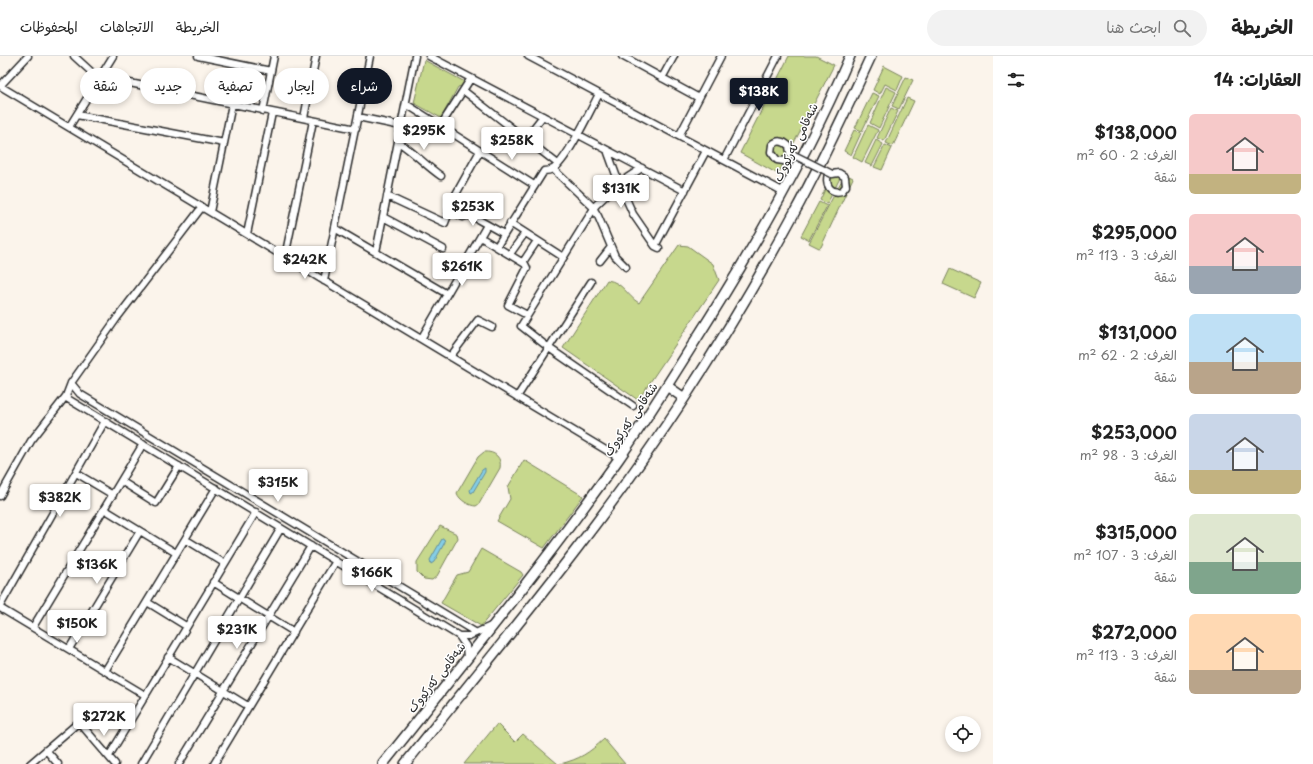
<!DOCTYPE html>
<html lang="ar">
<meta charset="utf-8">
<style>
:root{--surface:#fff;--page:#f2f2f2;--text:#222;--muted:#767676;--line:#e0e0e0;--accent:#111827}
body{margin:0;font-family:"Playpen Sans","Playpen Sans Arabic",sans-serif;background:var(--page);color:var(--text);direction:rtl;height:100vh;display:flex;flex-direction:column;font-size:15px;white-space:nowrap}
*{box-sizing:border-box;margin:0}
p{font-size:13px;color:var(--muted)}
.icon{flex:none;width:22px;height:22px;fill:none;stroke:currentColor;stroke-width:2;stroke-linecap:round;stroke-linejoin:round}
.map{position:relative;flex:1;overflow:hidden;direction:ltr}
.side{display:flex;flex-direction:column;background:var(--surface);width:320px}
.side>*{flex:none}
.top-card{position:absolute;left:12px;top:12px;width:380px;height:36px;direction:rtl;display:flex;gap:8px}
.fabs{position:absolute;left:945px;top:660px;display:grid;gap:8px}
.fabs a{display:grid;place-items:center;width:36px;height:36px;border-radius:50%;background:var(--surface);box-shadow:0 2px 6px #0003;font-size:20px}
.price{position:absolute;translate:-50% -34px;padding:0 9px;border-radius:4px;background:#fff;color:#222;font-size:13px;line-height:26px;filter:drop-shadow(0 1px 2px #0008)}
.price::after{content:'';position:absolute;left:50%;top:24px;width:12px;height:9px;margin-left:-6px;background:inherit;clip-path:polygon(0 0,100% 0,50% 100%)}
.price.on{background:var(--accent);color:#fff}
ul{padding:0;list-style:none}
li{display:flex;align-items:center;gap:12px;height:100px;padding:0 12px}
li span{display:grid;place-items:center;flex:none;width:112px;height:80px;border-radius:6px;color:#555}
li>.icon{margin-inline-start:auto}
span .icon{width:48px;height:48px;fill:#fffc;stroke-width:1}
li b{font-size:17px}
h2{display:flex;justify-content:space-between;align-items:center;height:48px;padding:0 12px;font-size:17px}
.chip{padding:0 14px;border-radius:18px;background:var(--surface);box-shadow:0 2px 6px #0003;font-size:14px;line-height:36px}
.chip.on{background:var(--accent);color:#fff}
header{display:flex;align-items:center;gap:24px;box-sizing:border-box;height:56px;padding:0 20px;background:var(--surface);border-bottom:1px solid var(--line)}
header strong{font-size:19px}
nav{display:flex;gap:22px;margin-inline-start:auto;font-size:14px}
.search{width:280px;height:36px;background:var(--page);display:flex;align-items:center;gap:10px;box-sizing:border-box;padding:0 14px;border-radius:22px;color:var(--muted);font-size:15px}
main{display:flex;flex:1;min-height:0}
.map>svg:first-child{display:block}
.green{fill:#c7d88d;stroke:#79825c}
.water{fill:#85cee6;stroke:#618d9b}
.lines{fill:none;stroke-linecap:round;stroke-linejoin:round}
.minor-casing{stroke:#2b2b2b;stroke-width:9}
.highway-casing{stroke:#2b2b2b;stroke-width:12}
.minor{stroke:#fff;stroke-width:6}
.highway{stroke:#fff;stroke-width:9}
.minor-bridge-casing{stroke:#2b2b2b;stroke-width:9;stroke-linecap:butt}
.minor-bridge{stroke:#fff;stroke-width:6}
.labels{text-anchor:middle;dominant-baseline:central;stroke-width:3;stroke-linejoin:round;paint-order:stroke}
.street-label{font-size:12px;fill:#2b2b2b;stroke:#fff}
</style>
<header>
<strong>الخريطة</strong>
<div class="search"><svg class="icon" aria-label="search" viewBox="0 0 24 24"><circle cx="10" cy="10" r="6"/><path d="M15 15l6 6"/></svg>ابحث هنا</div>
<nav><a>الخريطة</a><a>الاتجاهات</a><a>المحفوظات</a></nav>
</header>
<main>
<section class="side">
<h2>العقارات: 14<svg class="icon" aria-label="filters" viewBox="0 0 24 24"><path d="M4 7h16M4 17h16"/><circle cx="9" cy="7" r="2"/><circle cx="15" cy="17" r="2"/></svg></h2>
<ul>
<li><span style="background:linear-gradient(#f6c9c9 75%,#c2b280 0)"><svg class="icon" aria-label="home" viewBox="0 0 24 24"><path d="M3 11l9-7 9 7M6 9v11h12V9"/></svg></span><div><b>$138,000</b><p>الغرف: 2 · 60 m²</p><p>شقة</p></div></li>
<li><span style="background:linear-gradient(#f6c9c9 65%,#9aa5b1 0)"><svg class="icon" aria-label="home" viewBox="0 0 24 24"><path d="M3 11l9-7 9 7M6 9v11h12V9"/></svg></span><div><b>$295,000</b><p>الغرف: 3 · 113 m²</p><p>شقة</p></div></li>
<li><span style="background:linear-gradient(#bfe0f5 60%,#b9a48a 0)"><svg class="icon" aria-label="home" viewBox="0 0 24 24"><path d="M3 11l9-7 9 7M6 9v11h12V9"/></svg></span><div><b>$131,000</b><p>الغرف: 2 · 62 m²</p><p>شقة</p></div></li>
<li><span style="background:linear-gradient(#c9d6e8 70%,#c2b280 0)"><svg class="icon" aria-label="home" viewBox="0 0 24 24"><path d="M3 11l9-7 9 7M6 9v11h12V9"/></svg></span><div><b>$253,000</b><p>الغرف: 3 · 98 m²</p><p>شقة</p></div></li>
<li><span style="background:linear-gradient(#dfe7d0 60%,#7fa58c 0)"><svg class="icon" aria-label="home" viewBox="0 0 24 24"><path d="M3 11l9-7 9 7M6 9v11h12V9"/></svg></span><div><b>$315,000</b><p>الغرف: 3 · 107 m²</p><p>شقة</p></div></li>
<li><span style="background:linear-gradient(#ffd9b3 70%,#b9a48a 0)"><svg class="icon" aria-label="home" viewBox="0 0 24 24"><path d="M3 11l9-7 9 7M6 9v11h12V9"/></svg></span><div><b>$272,000</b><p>الغرف: 3 · 113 m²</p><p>شقة</p></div></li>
</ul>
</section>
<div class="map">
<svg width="993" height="708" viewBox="0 0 993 708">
<rect width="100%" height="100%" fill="#fbf4eb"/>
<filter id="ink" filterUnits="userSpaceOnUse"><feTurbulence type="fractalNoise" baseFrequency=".025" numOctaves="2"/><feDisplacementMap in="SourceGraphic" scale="8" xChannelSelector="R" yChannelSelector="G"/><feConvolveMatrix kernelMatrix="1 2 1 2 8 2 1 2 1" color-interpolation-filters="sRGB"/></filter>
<g filter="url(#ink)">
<path class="green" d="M789 0H816L834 9 778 118 740 97Z
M424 4 465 26 462 30 458 31 441 62 414 47Z
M884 10 903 20 897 34 885 28 880 38 873 34Z
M906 21 913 24 899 53 892 50Z
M886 31 896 36 879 72 870 67Z
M872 37 879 40 862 75 855 72Z
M907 42 914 45 893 90 886 87Z
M891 52 898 55 884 85 877 82Z
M868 69 878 74 862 106 853 101Z
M854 74 861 77 851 99 844 95Z
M876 84 883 88 872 110 865 107Z
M885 89 892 92 882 114 874 111Z
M834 115 842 118 827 148 820 144Z
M845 118 853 122 821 191 819 192 809 187Z
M819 146 827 150 809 184 801 180Z
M679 189 688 190 713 208 719 224 638 344 563 292 607 224C623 226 627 240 639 247Z
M950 213 981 227 974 242 943 228Z
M484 396C495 395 502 402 500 412L479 448 476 450C470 450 459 444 457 437L478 401Z
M524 404 583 440 544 492 497 465 510 443 508 431Z
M440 470 457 478 458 482 437 520 432 524 424 523 417 516V506Z
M481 493 521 516 523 519 481 570 441 547 457 519 468 516Z
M497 668 515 686 523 678 558 708H464Z
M604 683 625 708H560C580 703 589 697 604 683Z"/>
<path class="water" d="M485 412V416L473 436 471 437 470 434 482 414Z
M442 483H444L445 486 434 506 431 508 430 504Z"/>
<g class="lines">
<defs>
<path id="minor" d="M74 0 98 22
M198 0 271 15
M429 0 685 135
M528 0 784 136
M622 0 699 42
M100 21 356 73
M662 22 674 0
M0 30 619 402
M0 30 28 0
M464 35 558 108
M406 48 534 129
M263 55 274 0
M77 59 224 87
M358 61 401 70
M304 62 316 0
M441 69 471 22
M69 71 113 0
M679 80 721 0
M525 83 543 60
M398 86C414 96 426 110 441 120
M607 94 619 127 633 158 655 190 659 192
M790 97 789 90C783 84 777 84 772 89L771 96 777 104 784 105 791 101
M724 104 778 0
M553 113 592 150 598 160 615 200 626 211
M828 118C825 129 830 138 842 135L846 130 845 121 839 117 832 118
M387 140 445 167 456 138 480 95
M202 151 117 262 71 327 66 340 68 343 459 580 466 590 467 602
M449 154 463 161 470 159 504 178
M210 156 232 48
M383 161 443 193
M510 167 563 201
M336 173 447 238
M247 178 272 57
M480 181 525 208 527 212 508 249 527 259
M497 190 544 115C547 115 551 114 553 113 567 105 591 53 599 38
M655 190 706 95
M376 196 415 0
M510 198 525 177
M285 201 313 65
M600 205 611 191
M523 206 537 185
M324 225 370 0
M421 283 487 169
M450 301 478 264 492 271
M71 327 80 338 475 576
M517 341 591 226
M633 350 549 292 521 270 596 149 619 127 642 112
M76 417 113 439
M121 425 156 447 179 410
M0 440 31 385 66 340
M104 453 176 497
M185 483 224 507
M213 526 294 576
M147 546 186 570
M0 550 105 365
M0 552 145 639
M33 571 143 388
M459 580H469L491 570
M69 593 140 475
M168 601 248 650
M105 615 216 432
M46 694 58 708
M109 700 256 456
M30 708 79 666 115 708
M141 708 281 472
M179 708 311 490
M214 708 336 505"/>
<path id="highway" d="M667 330 684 342
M383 708C463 608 544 508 618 404 645 365 670 325 695 285 753 194 807 100 850 0
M405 708C501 588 601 470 685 341 723 283 759 222 792 161 821 109 846 54 871 0"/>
</defs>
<use href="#minor" class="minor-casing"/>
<use href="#highway" class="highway-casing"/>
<use href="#minor" class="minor"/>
<use href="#highway" class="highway"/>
<defs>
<path id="minor-bridge" d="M790 97 832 118"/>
</defs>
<use href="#minor-bridge" class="minor-bridge-casing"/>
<use href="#minor-bridge" class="minor-bridge"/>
</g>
</g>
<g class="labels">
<g class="street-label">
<text transform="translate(795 86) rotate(-64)">شەقامی کەرکووک</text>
<text transform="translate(630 363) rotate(-56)">شەقامی کەرکووک</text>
<text transform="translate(436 621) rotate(-52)">شەقامی کەرکووک</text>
</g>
</g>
</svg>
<div class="fabs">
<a><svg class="icon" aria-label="locate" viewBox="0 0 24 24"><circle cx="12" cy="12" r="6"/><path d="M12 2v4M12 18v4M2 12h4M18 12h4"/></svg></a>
</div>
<b class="price on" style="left:759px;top:56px">$138K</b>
<b class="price" style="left:424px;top:95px">$295K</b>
<b class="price" style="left:512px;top:105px">$258K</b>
<b class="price" style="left:621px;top:153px">$131K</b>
<b class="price" style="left:473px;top:171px">$253K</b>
<b class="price" style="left:305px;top:224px">$242K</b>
<b class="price" style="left:462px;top:231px">$261K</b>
<b class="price" style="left:278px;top:447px">$315K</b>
<b class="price" style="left:60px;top:462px">$382K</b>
<b class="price" style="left:97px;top:529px">$136K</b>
<b class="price" style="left:372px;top:537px">$166K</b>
<b class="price" style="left:77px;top:588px">$150K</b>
<b class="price" style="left:237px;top:594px">$231K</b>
<b class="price" style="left:104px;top:681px">$272K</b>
<div class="top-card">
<a class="chip on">شراء</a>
<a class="chip">إيجار</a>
<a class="chip">تصفية</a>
<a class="chip">جديد</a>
<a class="chip">شقة</a>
</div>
</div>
</main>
